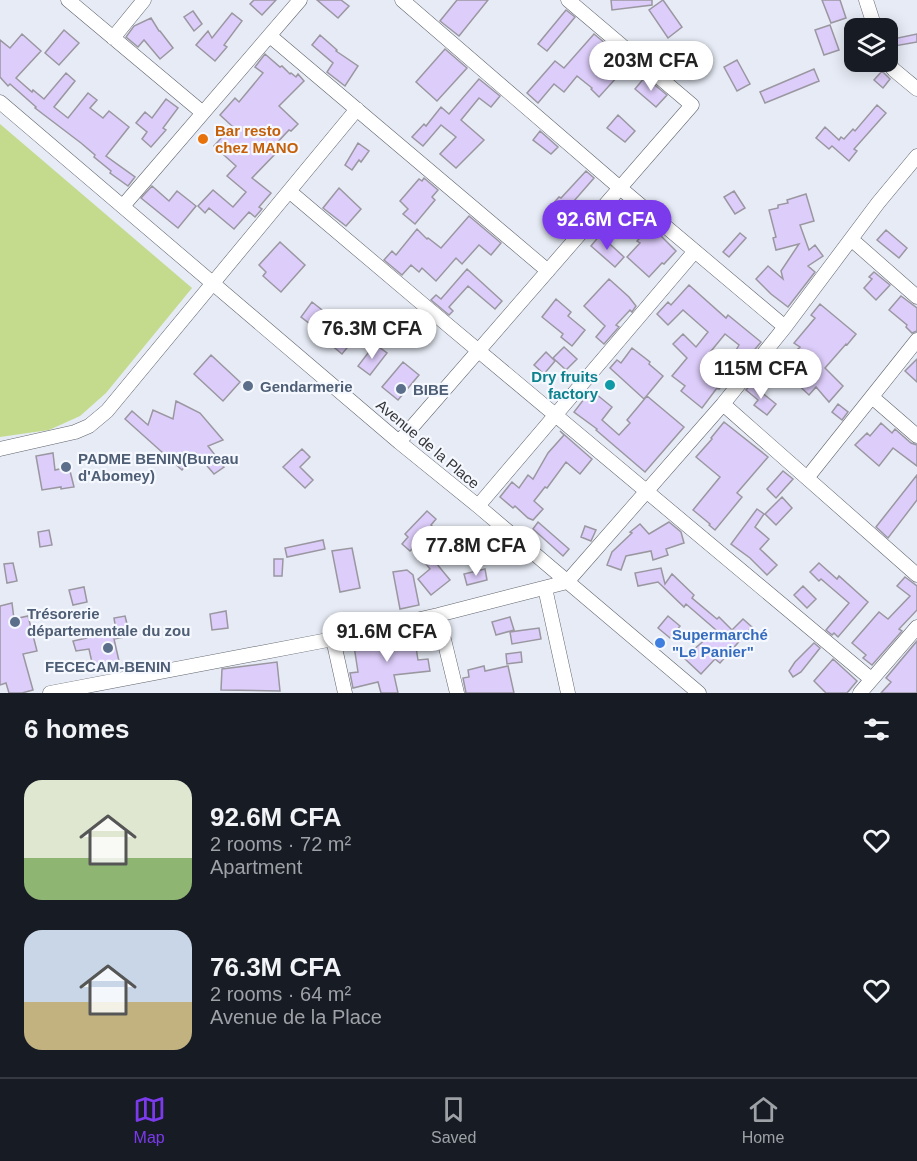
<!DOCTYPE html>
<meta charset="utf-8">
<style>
:root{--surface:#171b24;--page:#20242c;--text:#f1f3f6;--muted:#9ea1a6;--line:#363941;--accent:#7c3aed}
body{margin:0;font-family:Arial,sans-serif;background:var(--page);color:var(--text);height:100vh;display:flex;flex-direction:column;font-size:22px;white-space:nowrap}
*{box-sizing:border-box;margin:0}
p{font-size:20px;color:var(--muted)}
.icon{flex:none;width:33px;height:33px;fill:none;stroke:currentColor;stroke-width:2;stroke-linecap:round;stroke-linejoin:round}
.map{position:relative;height:693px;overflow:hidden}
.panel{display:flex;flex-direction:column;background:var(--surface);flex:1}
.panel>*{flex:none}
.buttons{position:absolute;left:844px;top:18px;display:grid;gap:12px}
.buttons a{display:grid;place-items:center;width:54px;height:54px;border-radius:12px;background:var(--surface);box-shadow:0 3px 15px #0003;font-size:30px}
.price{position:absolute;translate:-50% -51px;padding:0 14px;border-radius:21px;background:#fff;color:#222;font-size:20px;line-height:39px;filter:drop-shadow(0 2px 3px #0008)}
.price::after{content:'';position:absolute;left:50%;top:36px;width:18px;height:14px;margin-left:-9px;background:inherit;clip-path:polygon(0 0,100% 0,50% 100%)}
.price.selected{background:var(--accent);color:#fff}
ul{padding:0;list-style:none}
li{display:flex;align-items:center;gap:18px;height:150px;padding:0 24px}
li span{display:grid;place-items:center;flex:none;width:168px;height:120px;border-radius:18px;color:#555}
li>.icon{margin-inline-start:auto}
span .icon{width:72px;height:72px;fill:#fffc;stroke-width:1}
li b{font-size:26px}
h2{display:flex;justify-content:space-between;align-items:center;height:72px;padding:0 24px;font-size:26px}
.tabs{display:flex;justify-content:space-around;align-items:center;height:84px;border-top:2px solid var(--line);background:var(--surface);font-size:16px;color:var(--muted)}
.tabs a{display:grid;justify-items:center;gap:3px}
.tabs .selected{color:var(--accent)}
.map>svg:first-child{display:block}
.green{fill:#c4db8e}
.building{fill:#ddcdfa;stroke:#9a97a1;stroke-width:1.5;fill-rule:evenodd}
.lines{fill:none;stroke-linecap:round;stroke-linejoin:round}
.minor-casing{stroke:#5f636c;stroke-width:15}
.minor{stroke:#fff;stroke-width:14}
.food-dot{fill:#e8710a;stroke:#f5f8fe;stroke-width:2}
.culture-dot{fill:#0f9aa8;stroke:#f5f8fe;stroke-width:2}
.service-dot{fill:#5c6f8a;stroke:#f5f8fe;stroke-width:2}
.shop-dot{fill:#3f7fe0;stroke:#f5f8fe;stroke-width:2}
.labels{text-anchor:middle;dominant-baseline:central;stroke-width:4.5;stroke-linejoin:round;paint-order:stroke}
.food-label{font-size:15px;font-weight:bold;fill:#c56008;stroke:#f5f8fe;text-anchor:start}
.culture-label{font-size:15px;font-weight:bold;fill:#0d838f;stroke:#f5f8fe;text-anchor:end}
.service-label{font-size:15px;font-weight:bold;fill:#4e5e75;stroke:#f5f8fe;text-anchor:start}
.street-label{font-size:15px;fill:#35363a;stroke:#f5f8fe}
.shop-label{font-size:15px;font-weight:bold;fill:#366cbe;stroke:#f5f8fe;text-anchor:start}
</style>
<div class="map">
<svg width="917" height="693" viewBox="0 0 917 693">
<rect width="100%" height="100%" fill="#e6ebf5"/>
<path class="green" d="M0 124 192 288 106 393 80 416 49 430 0 437Z"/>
<path class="building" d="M254 0H276L262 15 250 4Z
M317 0H341L349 6 338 18Z
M457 0H488L459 36 440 21Z
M611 0H652V5L612 10Z
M663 0 682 27 668 38 649 10Z
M822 0H840L846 18 831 23Z
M566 10 575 17 547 51 538 44Z
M193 11 202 24 194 31 184 17Z
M232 13 242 21 224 45 227 47 215 61 196 45 208 31 212 38Z
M151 18 159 31H160L173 48 160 59 144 40 138 47 126 37 134 26Z
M830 25 839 50 824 55 815 30Z
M64 30 79 43 59 65 45 53Z
M22 34 41 51 16 78 32 92 33 90 44 99 66 73 75 81 54 107 68 118 88 93 97 100 90 108 103 118 109 111 129 127 106 156 135 177 128 186 110 173 111 171 94 157 95 155 81 143 35 108 36 107 10 84 8 86 0 77V40L10 48Z
M594 34 618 54 617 56 627 66 599 97 591 89 592 88 577 76 564 92 554 84 538 103 527 93 555 61 564 68Z
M917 34V42L889 47 888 40Z
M320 35 337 50 336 51 358 66 345 86 327 72 333 63 312 45Z
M445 49 467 68 437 101 416 82Z
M265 54 280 67 282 66 290 74 291 73 296 77 298 74 304 81 279 106 298 124 291 131 289 130 274 146 279 150 252 178 271 193 259 207 262 209 255 217 249 212 234 229 209 208 205 213 198 206 213 190 233 207 246 192 227 176 236 166 214 146 232 126 220 115 235 98 239 102 263 73 255 67Z
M737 60 750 84 737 91 724 67Z
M814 69 819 81 765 103 760 92Z
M882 71 890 79 883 88 874 80Z
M645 77 667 95 656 107 635 89Z
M479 79 500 96 491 107 479 98 461 120 484 140 456 168 440 154 456 137 441 125 423 146 412 137 424 124 426 126 441 107 449 114Z
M166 99 178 108 163 128 166 130 151 147 142 139 147 132 136 123 145 112 152 118Z
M877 105 886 113 854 149 857 151 849 161 832 146 829 149 816 138 825 127 839 140 841 137 844 139 853 129 855 131Z
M618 115 635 131 625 142 607 128Z
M540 131 558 147 551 154 533 140Z
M358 143 369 151 361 162 359 160 352 170 345 165Z
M586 171 594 178 567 209 566 208 561 214 551 206 559 197 561 198Z
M424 178 438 190 432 197 435 200 415 224 403 214 408 209 400 201 419 179 422 181Z
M152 186 169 201 177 191 196 206 178 228 141 198Z
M339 188 361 209 346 226 323 208Z
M734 191 745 208 735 214 724 197Z
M806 194 814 221 800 225 809 250 815 245 823 256 808 266 815 272 788 307 771 294 756 279 768 266 783 279 781 271 799 244 776 250 773 238 776 237 769 210 778 208V205L788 203 787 200Z
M469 216 501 243 491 255 479 245 462 264 456 258 436 281 422 268 419 272 411 265 402 275 384 260 392 251 396 255 417 229 427 239 428 238 441 248Z
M651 226 676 251 664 264 662 263 649 277 627 257 640 243 637 241Z
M886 230 907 248 899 258 877 240Z
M740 233 746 238 729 257 723 252Z
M600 235 624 257 615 267 591 246Z
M280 242 305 265 281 292 263 276 266 272 259 265Z
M467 269 502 301 495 309 468 286 449 307 453 311 449 315 431 300 436 295 441 299Z
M874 272 890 285 876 300 864 288 872 279 869 277Z
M609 279 629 297 636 306 632 312 630 310 616 325 619 327 604 344 596 337 605 326 584 306Z
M689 285 726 318 728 315 761 342 751 354 747 351 738 367 719 389 717 388 702 408 681 391 685 386 672 376 687 358 673 344 683 334 696 347 708 332 683 310 668 325 657 314 668 302 671 305ZM725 334 739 345 724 371 707 356Z
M901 296 917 308V331L912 333 906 327 907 325 889 310Z
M556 299 571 312 568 316 585 330 572 346 561 337 563 334 542 317Z
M312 302 331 317 327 323 351 343 342 354 329 343 331 340 301 317Z
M820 304 856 334 847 345 846 344 825 368 843 386 829 402 816 387 809 395 791 378 783 386 771 374 800 347 794 343 815 318 811 315Z
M375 344 387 353 370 375 358 366Z
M564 347 577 359 566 370 553 358Z
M632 348 650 362 649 364 663 376 644 399 610 368 617 360 621 363Z
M546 352 555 361 544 374 534 365Z
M211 355 240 382 223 401 194 374Z
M917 359V382L905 371Z
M403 362 419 375 398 400 382 387Z
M751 384 776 404 767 415 754 405 758 400 746 390Z
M591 390 612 407 602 420 619 435 630 423 627 420 647 396 684 427 645 472 596 430 597 429 574 412Z
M176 401 200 413 223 440 208 446 224 467 214 474 196 453 182 470 125 419 132 411 148 425 153 410 173 419Z
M838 404 848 412 842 420 832 412Z
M724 422 768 457 737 493 742 497 715 530 709 525 710 524 693 510 720 477 696 457 712 439 711 438Z
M881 423 892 433 895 429 911 443 917 445V466L893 448 879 466 855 445 867 433 870 436Z
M560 431 592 459 580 474 566 462 547 488 545 487 534 501 543 509 533 520 528 518 515 506 513 508 500 497 512 482 519 488 528 475 533 479 548 453 564 435Z
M302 449 310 457 300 467 313 480 305 488 283 467Z
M53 453 55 470 69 467 74 487 61 489V487L42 490 36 456Z
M783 471 793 479 776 498 767 489Z
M917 475V500L888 538 876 527Z
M782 497 792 508 776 525 765 514Z
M757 509 764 514 755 527 769 539 760 549 777 565 767 575 750 558 731 544Z
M427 511 436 519 431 525 434 528 415 550 413 548 410 551 402 544 408 537 405 534Z
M538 522 569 549 563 556 533 529Z
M669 522 681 532 684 543 666 549 668 555 653 560 651 551 626 556 621 570 607 565 612 552 632 533 630 532 640 524 649 534Z
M585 526 596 530 591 541 581 537Z
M49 530 52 545 40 547 38 532Z
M457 535 464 547 436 563 450 580 431 595 418 579 430 569 420 556Z
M323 540 325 549 287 557 285 548Z
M352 548 360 588 340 592 332 551Z
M274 559H283L282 576H274Z
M13 563 17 581 7 583 4 564Z
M819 563 837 579 839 576 868 602 838 637 834 633 832 635 826 630 849 603 821 579 819 581 810 572Z
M661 568 665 584 672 574 694 595 692 598 717 619 719 617 732 630 743 619 752 627 720 663 715 659 701 674 684 658 716 630 686 604 684 607 658 582 638 586 635 573Z
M485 569 487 580 467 585 464 574Z
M407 570 413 575 419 605 400 609 393 572Z
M905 577 917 586V610L899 629 902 631 872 665 863 658 866 655 852 643 879 612 888 619 910 596 897 586Z
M803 586 816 599 807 608 794 595Z
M84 587 87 602 73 605 69 590Z
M12 603 14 619 28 616 37 651 23 654 33 690 22 693H9L6 683 0 685V606Z
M226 611 228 628 212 630 210 614Z
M125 616 130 636 114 639 119 661 93 667 89 649 76 651 73 641 87 638 86 636 116 630 114 618Z
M668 616 680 626 670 638 658 628Z
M510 617 514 630 496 635 492 622Z
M428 626 429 633 407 636V631Z
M539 628 541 639 512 644 510 632Z
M414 635 418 660 428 659 430 671 394 675 398 693H381L378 682 353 688 350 673 358 672 354 646Z
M917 641V693H881L891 682 886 678Z
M814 643 820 648 801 672 793 677 789 671 795 662Z
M521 652 522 662 507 664 506 654Z
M833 659 857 681 847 693H826L814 681Z
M277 662 280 691 221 690 222 669Z
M484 666 485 671 508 666 514 693H466L463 678 469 677 468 670Z"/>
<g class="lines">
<defs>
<path id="minor" d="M68 0 203 113
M402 0 620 188 785 327
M866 0 875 28
M270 36 548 271
M113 38 144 0
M887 62 894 70 917 89
M0 102 399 442 478 506 699 693
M289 191C482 355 677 517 871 679
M123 206 300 0
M851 239 917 297
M872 397 917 436
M723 404 917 575
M399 442 692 105 568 0
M0 449 75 432 89 426 107 411 357 109
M807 478 917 340
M478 506 695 251
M545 588 568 693
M438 615 457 693
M333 639 345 693
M50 693 333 639 438 615 567 582 723 404 785 327 878 203 917 156
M860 693 917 627"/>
</defs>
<use href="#minor" class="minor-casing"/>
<use href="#minor" class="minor"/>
</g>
<circle class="food-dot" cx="203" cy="139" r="6"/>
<circle class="culture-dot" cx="610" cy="385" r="6"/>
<g class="service-dot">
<circle cx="248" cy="386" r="6"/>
<circle cx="401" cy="389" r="6"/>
<circle cx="66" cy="467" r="6"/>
<circle cx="15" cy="622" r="6"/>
<circle cx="108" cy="648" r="6"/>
</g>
<circle class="shop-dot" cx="660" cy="643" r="6"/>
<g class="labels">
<g class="food-label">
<text x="215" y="130">Bar resto<tspan x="215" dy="17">chez MANO</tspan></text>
</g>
<g class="culture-label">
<text x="598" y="376">Dry fruits<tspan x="598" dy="17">factory</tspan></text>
</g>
<g class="service-label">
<text x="260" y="386">Gendarmerie</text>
<text x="413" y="389">BIBE</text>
<text x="78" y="458">PADME BENIN(Bureau<tspan x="78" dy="17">d'Abomey)</tspan></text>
<text x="27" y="613">Trésorerie<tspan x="27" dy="17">départementale du zou</tspan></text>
<text x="108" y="666" text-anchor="middle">FECECAM-BENIN</text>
</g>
<g class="street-label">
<text transform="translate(428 444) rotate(40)">Avenue de la Place</text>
</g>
<g class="shop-label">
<text x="672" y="634">Supermarché<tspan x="672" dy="17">"Le Panier"</tspan></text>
</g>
</g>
</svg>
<div class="buttons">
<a><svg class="icon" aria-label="layers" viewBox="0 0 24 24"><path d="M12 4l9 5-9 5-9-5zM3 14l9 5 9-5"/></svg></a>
</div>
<b class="price" style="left:651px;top:92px">203M CFA</b>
<b class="price selected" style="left:607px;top:251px">92.6M CFA</b>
<b class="price" style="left:372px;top:360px">76.3M CFA</b>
<b class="price" style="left:761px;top:400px">115M CFA</b>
<b class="price" style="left:476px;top:577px">77.8M CFA</b>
<b class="price" style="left:387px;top:663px">91.6M CFA</b>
</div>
<section class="panel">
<h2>6 homes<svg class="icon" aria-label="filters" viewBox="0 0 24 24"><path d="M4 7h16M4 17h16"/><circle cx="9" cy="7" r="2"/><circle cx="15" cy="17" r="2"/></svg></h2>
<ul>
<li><span style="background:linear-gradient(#dfe7d0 65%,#8fb573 0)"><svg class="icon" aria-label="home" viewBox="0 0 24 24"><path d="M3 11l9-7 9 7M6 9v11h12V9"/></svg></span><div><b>92.6M CFA</b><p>2 rooms · 72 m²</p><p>Apartment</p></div><svg class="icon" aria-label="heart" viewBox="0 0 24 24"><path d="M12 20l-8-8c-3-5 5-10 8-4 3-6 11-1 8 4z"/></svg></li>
<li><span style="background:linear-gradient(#c9d6e8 60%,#c2b280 0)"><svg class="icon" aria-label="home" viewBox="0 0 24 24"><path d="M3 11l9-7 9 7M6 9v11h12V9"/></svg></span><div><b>76.3M CFA</b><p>2 rooms · 64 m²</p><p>Avenue de la Place</p></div><svg class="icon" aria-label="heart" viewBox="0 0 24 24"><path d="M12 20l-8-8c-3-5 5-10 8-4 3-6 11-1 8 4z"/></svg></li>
</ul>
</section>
<nav class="tabs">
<a class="selected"><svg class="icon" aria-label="map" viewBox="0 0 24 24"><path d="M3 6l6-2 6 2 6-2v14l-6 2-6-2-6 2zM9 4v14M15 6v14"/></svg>Map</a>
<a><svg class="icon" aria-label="saved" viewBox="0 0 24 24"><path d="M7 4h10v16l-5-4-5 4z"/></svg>Saved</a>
<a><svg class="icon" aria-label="home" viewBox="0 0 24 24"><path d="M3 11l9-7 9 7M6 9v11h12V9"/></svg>Home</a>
</nav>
